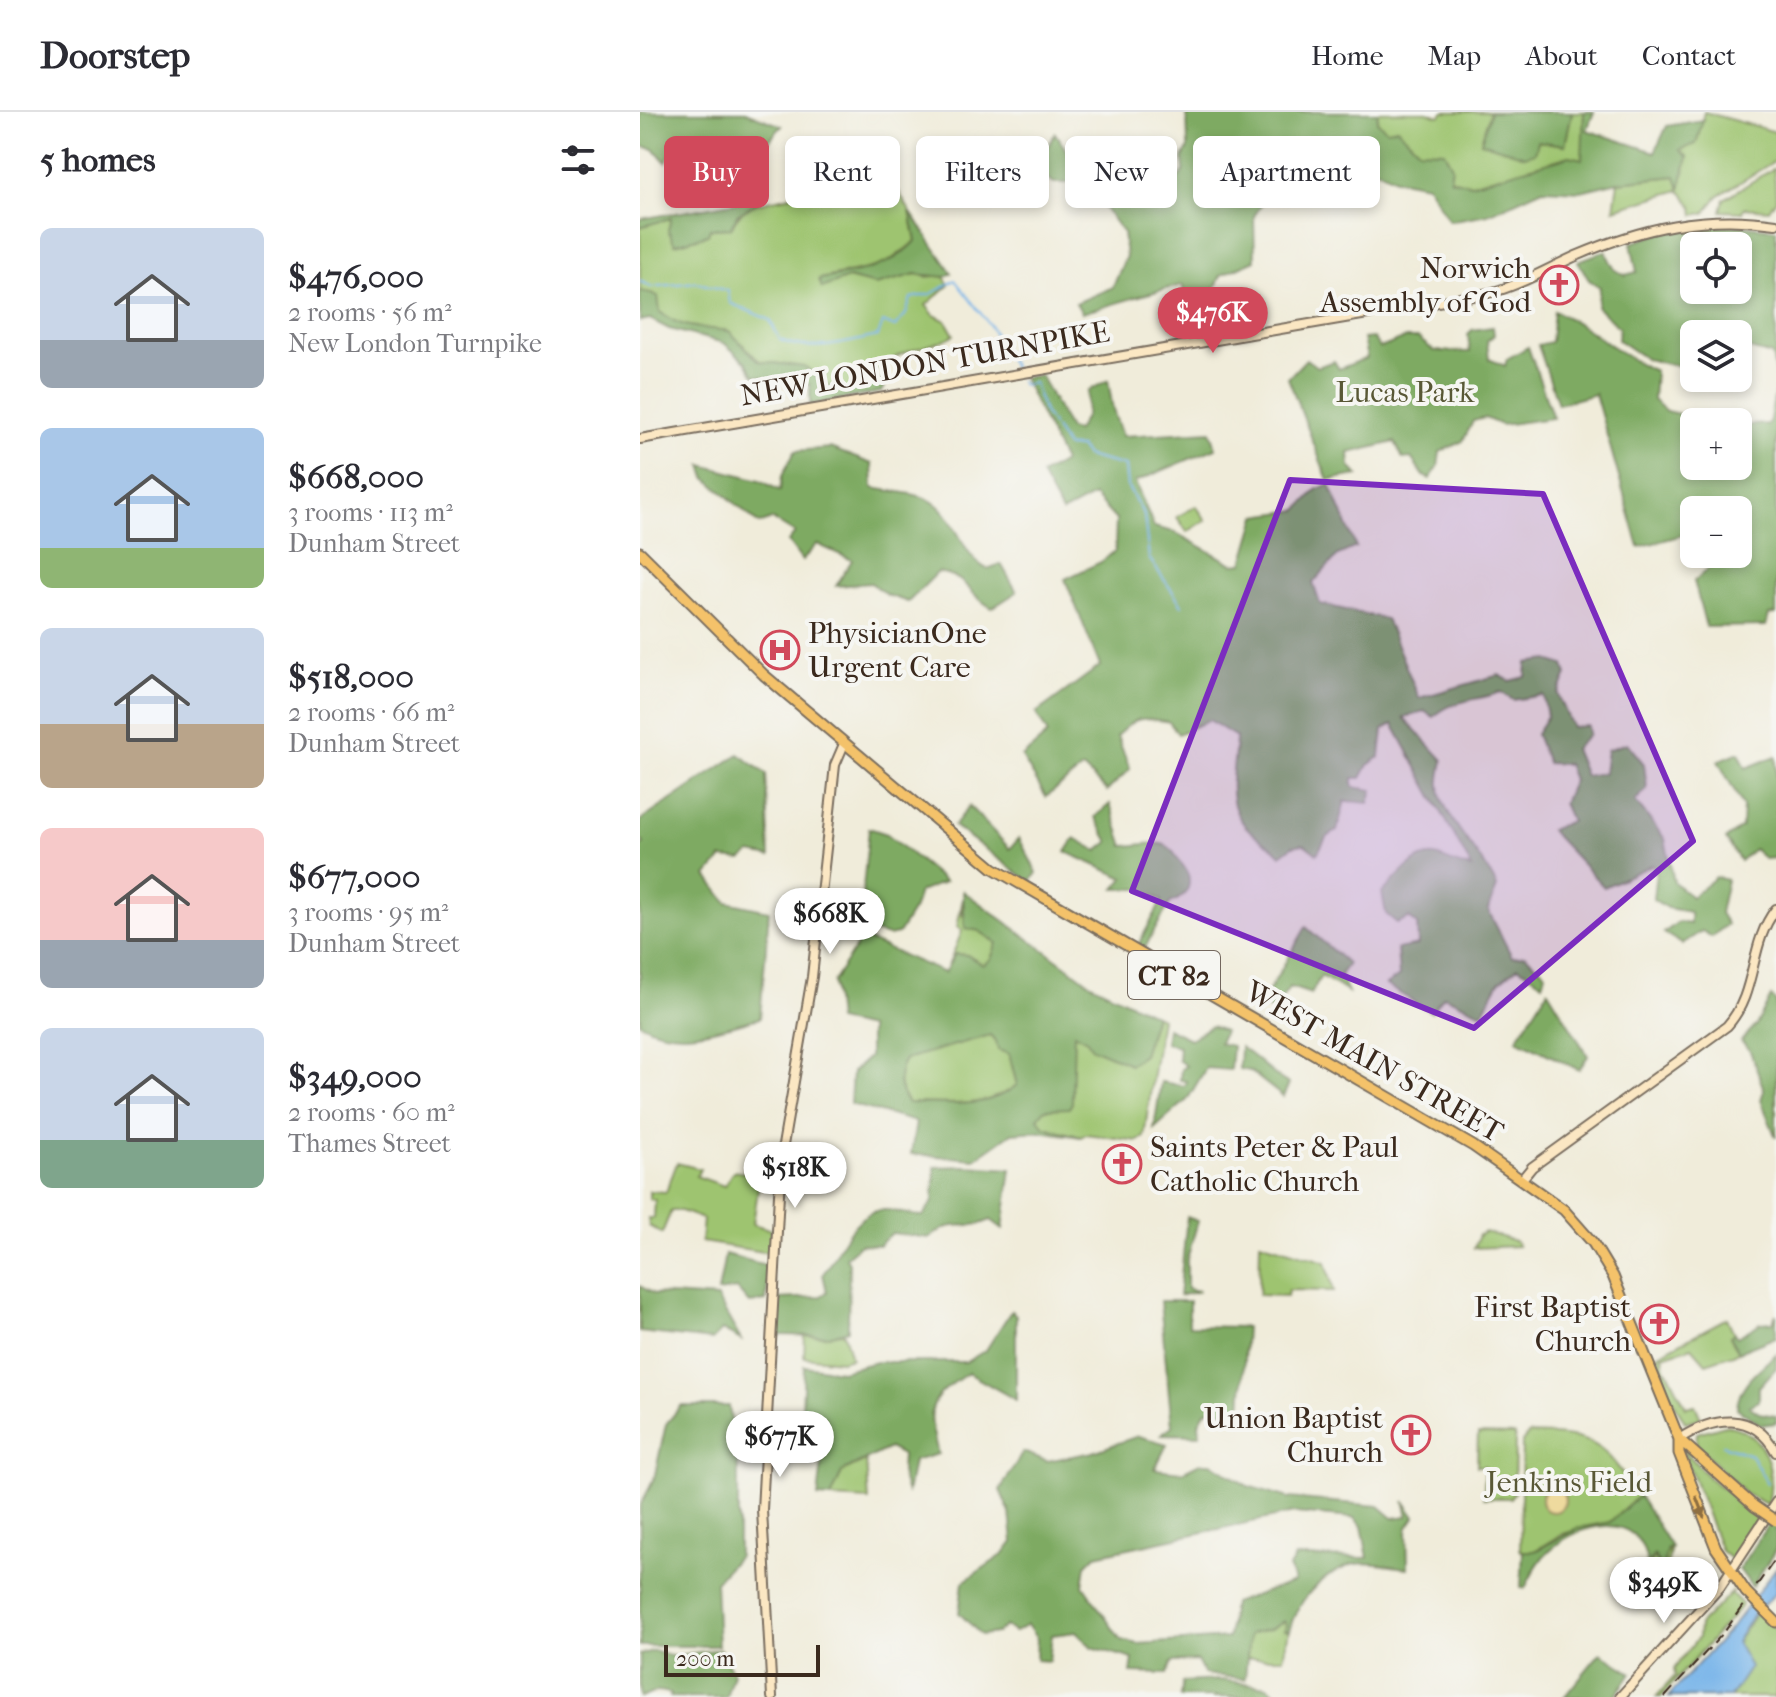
<!DOCTYPE html>
<meta charset="utf-8">
<style>
:root{--surface:#fff;--page:#f7f7f7;--text:#2b2b33;--muted:#7c7c81;--line:#e1e1e2;--accent:#d1495b}
body{margin:0;font-family:"IM FELL French Canon",serif;background:var(--page);color:var(--text);height:100vh;display:flex;flex-direction:column;font-size:30px;white-space:nowrap}
*{box-sizing:border-box;margin:0}
p{font-size:26px;color:var(--muted)}
.icon{flex:none;width:44px;height:44px;fill:none;stroke:currentColor;stroke-width:2;stroke-linecap:round;stroke-linejoin:round}
.map{position:relative;flex:1;overflow:hidden}
.side{display:flex;flex-direction:column;background:var(--surface);width:640px}
.side>*{flex:none}
.hud{position:absolute;left:24px;top:24px;width:760px;height:72px;display:flex;gap:16px}
.fabs{position:absolute;left:1040px;top:120px;display:grid;gap:16px}
.fabs a{display:grid;place-items:center;width:72px;height:72px;border-radius:12px;background:var(--surface);box-shadow:0 4px 12px #0003;font-size:40px}
.scale{position:absolute;left:24px;bottom:20px;width:156px;box-sizing:border-box;padding-left:8px;border:4px solid #3b2a1e;border-top:0;font-size:22px;line-height:28px;white-space:nowrap;color:#3b2a1e;-webkit-text-stroke:6px #f6f6f2;paint-order:stroke}
.price{position:absolute;translate:-50% -68px;padding:0 18px;border-radius:28px;background:#fff;color:#222;font-size:26px;line-height:52px;filter:drop-shadow(0 2px 4px #0008)}
.price::after{content:'';position:absolute;left:50%;top:48px;width:24px;height:18px;margin-left:-12px;background:inherit;clip-path:polygon(0 0,100% 0,50% 100%)}
.price.on{background:var(--accent);color:#fff}
ul{padding:0;list-style:none}
li{display:flex;align-items:center;gap:24px;height:200px;padding:0 40px}
li span{display:grid;place-items:center;flex:none;width:224px;height:160px;border-radius:12px;color:#555}
li>.icon{margin-inline-start:auto}
span .icon{width:96px;height:96px;fill:#fffc;stroke-width:1}
li b{font-size:34px}
h2{display:flex;justify-content:space-between;align-items:center;height:96px;padding:0 40px;font-size:34px}
.tag{padding:0 28px;border-radius:12px;background:var(--surface);box-shadow:0 4px 12px #0003;font-size:28px;line-height:72px}
.tag.on{background:var(--accent);color:#fff}
header{display:flex;align-items:center;gap:48px;box-sizing:border-box;height:112px;padding:0 40px;background:var(--surface);border-bottom:2px solid var(--line)}
header strong{font-size:38px}
nav{display:flex;gap:44px;margin-inline-start:auto;font-size:28px}
main{display:flex;flex:1;min-height:0}
.map>svg:first-child{display:block}
.green{fill:#9ec46f;stroke:#6c7746;stroke-width:2}
.forest{fill:#7eaa62;stroke:#5c6a40;stroke-width:2;fill-rule:evenodd}
.sand{fill:#eeda9e;stroke:#94825e;stroke-width:2}
.water{fill:#77b4e9;stroke:#596f84;stroke-width:2}
.lines{fill:none;stroke-linecap:round;stroke-linejoin:round}
.stream{stroke:#77b4e9;stroke-width:2}
.secondary-casing{stroke:#7a6e60;stroke-width:12}
.primary-casing{stroke:#7a6e60;stroke-width:13}
.secondary{stroke:#fbe7c3;stroke-width:8}
.primary{stroke:#f4c26a;stroke-width:9}
.rail{stroke:#3b2a1e;stroke-width:2;stroke-dasharray:12 6;stroke-linecap:butt}
.primary-bridge-casing{stroke:#7a6e60;stroke-width:13;stroke-linecap:butt}
.primary-bridge{stroke:#f4c26a;stroke-width:9}
.oneway{fill:#8e6e40}
.marked{fill:#7b2cbf;fill-opacity:0.2;stroke:#7b2cbf;stroke-width:6;stroke-linejoin:round}
.labels{text-anchor:middle;dominant-baseline:central;stroke-width:8;stroke-linejoin:round;paint-order:stroke}
.shield{fill:#f6f6f2;stroke:#73675e;stroke-width:2}
.shield-label{font-size:28px;font-weight:bold;fill:#3b2a1e}
.poi-label{font-size:30px;fill:#3b2a1e;stroke:#f6f6f2;text-anchor:end}
.street-label{font-size:30px;fill:#3b2a1e;stroke:#f6f6f2}
.park-label{font-size:30px;fill:#595836;stroke:#f6f6f2}
</style>
<header>
<strong>Doorstep</strong>
<nav><a>Home</a><a>Map</a><a>About</a><a>Contact</a></nav>
</header>
<main>
<section class="side">
<h2>5 homes<svg class="icon" aria-label="filters" viewBox="0 0 24 24"><path d="M4 7h16M4 17h16"/><circle cx="9" cy="7" r="2"/><circle cx="15" cy="17" r="2"/></svg></h2>
<ul>
<li><span style="background:linear-gradient(#c9d6e8 70%,#9aa5b1 0)"><svg class="icon" aria-label="home" viewBox="0 0 24 24"><path d="M3 11l9-7 9 7M6 9v11h12V9"/></svg></span><div><b>$476,000</b><p>2 rooms · 56 m²</p><p>New London Turnpike</p></div></li>
<li><span style="background:linear-gradient(#a9c7e8 75%,#8fb573 0)"><svg class="icon" aria-label="home" viewBox="0 0 24 24"><path d="M3 11l9-7 9 7M6 9v11h12V9"/></svg></span><div><b>$668,000</b><p>3 rooms · 113 m²</p><p>Dunham Street</p></div></li>
<li><span style="background:linear-gradient(#c9d6e8 60%,#b9a48a 0)"><svg class="icon" aria-label="home" viewBox="0 0 24 24"><path d="M3 11l9-7 9 7M6 9v11h12V9"/></svg></span><div><b>$518,000</b><p>2 rooms · 66 m²</p><p>Dunham Street</p></div></li>
<li><span style="background:linear-gradient(#f6c9c9 70%,#9aa5b1 0)"><svg class="icon" aria-label="home" viewBox="0 0 24 24"><path d="M3 11l9-7 9 7M6 9v11h12V9"/></svg></span><div><b>$677,000</b><p>3 rooms · 95 m²</p><p>Dunham Street</p></div></li>
<li><span style="background:linear-gradient(#c9d6e8 70%,#7fa58c 0)"><svg class="icon" aria-label="home" viewBox="0 0 24 24"><path d="M3 11l9-7 9 7M6 9v11h12V9"/></svg></span><div><b>$349,000</b><p>2 rooms · 60 m²</p><p>Thames Street</p></div></li>
</ul>
</section>
<div class="map">
<svg width="1136" height="1585" viewBox="0 0 1136 1585">
<rect width="100%" height="100%" fill="#f6f6f2"/>
<filter id="ink" filterUnits="userSpaceOnUse"><feTurbulence type="fractalNoise" baseFrequency=".0125" numOctaves="2"/><feDisplacementMap in="SourceGraphic" scale="16" xChannelSelector="R" yChannelSelector="G"/><feConvolveMatrix kernelMatrix="1 2 1 2 8 2 1 2 1" color-interpolation-filters="sRGB"/></filter>
<filter id="wash" filterUnits="userSpaceOnUse"><feTurbulence type="fractalNoise" baseFrequency=".006" numOctaves="4" result="noise"/><feDisplacementMap in="SourceGraphic" scale="32" xChannelSelector="R" yChannelSelector="G"/><feGaussianBlur stdDeviation="1.8" result="paint"/><feColorMatrix in="noise" values="0 0 0 0 0 0 0 0 0 0 0 0 0 0 0 0 0 1.4 0 .05"/><feComposite in="paint" operator="in"/></filter>
<g filter="url(#wash)">
<rect width="100%" height="100%" fill="#f0ecda"/>
<path class="green" d="M738 0H787L799 4 804 0H850L841 30 898 29 925 33 932 0H944L943 48 930 44 831 72C801 70 777 37 757 16L747 19 737 10Z
M1064 0 1136 20V48L1078 84 1065 101 1054 103 1053 95 1040 78 974 97 978 70 1037 64 1040 76 1045 52 1039 38 1056 31Z
M241 50 270 99 276 129 244 153 179 167 182 176 208 166 235 173 276 162 287 165 303 163 309 173 286 193 294 203 306 209 314 223C297 233 278 234 260 243 236 254 224 277 195 279L168 257 119 249 85 218C67 218 28 218 20 199 17 191 20 189 14 182L0 179V115L31 105 36 132 67 123 70 117 91 116C104 85 136 91 164 80V73L174 70 178 76Z
M1134 56 1136 87 1129 98 1104 96 1102 100 1081 99 1084 87Z
M556 394 566 408 547 420 537 405Z
M323 786 322 803 357 831 351 847 343 853 327 843 316 842 308 854 322 819 317 815Z
M293 886 434 920 490 952 503 943 515 903 521 906 504 1025 498 1029 446 1022 441 1025 405 1015 398 1006 405 997 432 991V969Z
M350 923 369 942 377 973C345 998 308 991 268 991 257 976 256 963 265 947Z
M37 1051 61 1057 56 1064 84 1074 93 1059 120 1063 113 1112 132 1118 130 1141 61 1130 63 1107 41 1099H31L22 1121 9 1114 8 1106H14L15 1088 9 1087V1079L26 1080Z
M845 1120 875 1129 878 1134 834 1136 839 1123Z
M620 1130 686 1150 694 1179 648 1178 647 1184 619 1183Z
M1087 1206 1094 1221 1090 1225 1099 1240 1066 1251 1052 1235 1023 1244 1025 1259H1028L1046 1295 1055 1293 1061 1306 1045 1310 1027 1278 1017 1243Z
M204 1221 211 1246 201 1249 164 1245 165 1224Z
M1085 1313C1126 1320 1136 1355 1128 1393L1106 1382 1056 1332 1057 1321Z
M838 1322 875 1323 874 1380 870 1386H844L845 1354H837Z
M889 1322C958 1324 960 1329 999 1384L970 1410 922 1422 894 1439H880L882 1330Z
M1041 1334 1070 1367 1122 1404 1092 1448 1081 1439Z
M226 1349 229 1388 191 1386 202 1360Z
M1031 1435 1027 1454 1004 1484 1001 1480 1014 1443 1018 1452Z
M1093 1479 1091 1481 1102 1492 1096 1500 1021 1585H1016L1035 1564 1034 1557 1058 1526 1059 1513Z
M1117 1499 1136 1517V1585H1090L1110 1555 1096 1531Z
M641 1510H646L645 1518 649 1519 643 1546H607L608 1521 630 1517Z"/>
<path class="forest" d="M0 0H105L142 14C120 37 120 44 126 75L59 88 64 81 94 76 97 81 114 75 118 68 113 54C95 44 64 24 45 39L43 32 32 39 26 50 14 37 0 34Z
M547 0H738L737 10 747 18 757 16 779 38 804 39 812 54 810 67 831 72 930 44 942 47 944 0H954L947 18 1015 40 1027 14 1063 8 1056 32 1040 38 1048 45 1040 78 1036 64 978 70 941 79 903 77 848 102 809 109 787 73 755 67 720 49 674 52 629 82 614 104 615 148 581 163 572 184 544 190 543 173C508 180 476 192 442 201L436 191 473 175 486 144 483 121 458 87 433 71H414L396 57 415 21 449 73C464 73 477 67 491 69L507 96 516 93 544 59 543 46 548 36Z
M850 0H932L925 33 898 29 895 41 885 44 841 30Z
M242 40 241 50 234 55H225L178 76 174 70Z
M110 88 118 90 97 103 91 116 70 117 68 123 35 132 28 118 31 106 0 115V107Z
M270 99 312 161 305 165 276 162 235 173 208 166 182 176 179 167C213 162 252 156 276 129Z
M1077 111 1136 117V265L1132 243 1098 234V222H1054V257L1006 247 978 228 979 216 957 195 960 175 949 168 938 149 965 139 975 158 985 163 997 160 991 131 1033 117ZM1054 134H1098V178H1054Z
M0 179 18 184 20 200C43 218 61 215 89 219L119 249 165 255 195 279 217 275 232 263 245 273 241 280 170 293V273L114 263 106 250 84 231 29 217 10 207 0 209Z
M914 199C950 214 978 244 1015 259L1013 288 1026 299 1075 310H1054V354H1098V314L1129 312 1136 275V502L1129 503 1126 514 1066 515 1054 469 1080 447 1078 442H1098V398H1054V420L999 435 955 282 918 292 898 233 911 230Z
M853 215 854 223 847 229 849 247 865 254 867 247 888 235 913 306 861 313 845 306 833 309 823 329 800 340 798 355 790 367 784 364 771 346 763 347 755 330 709 341 710 355 718 363 688 368 648 266 666 247 677 255 694 249 699 257 727 246 723 227 733 226 740 236 766 226H778L794 239 830 240 828 223 832 218Z
M400 263 429 317 437 319 446 303 448 279 468 268 473 298 482 324 571 319 576 336 495 370 514 415 534 420 593 452 603 451 617 404 658 398 677 377 690 372 716 435 698 443 673 471 680 492 746 507 779 586 859 563 870 569 886 565 887 551 908 548 924 553 927 563 918 582 932 615 948 614 949 622 934 637 945 664 964 661 967 638 987 631 1004 652 1007 677 995 689 1025 727 1034 770 1051 785 1076 765 1087 768 1080 801 1087 812 1072 825 1062 819 1042 832 1024 821 1038 810 1050 812V800L1027 796 1013 787 1016 759 1012 753 964 775 910 718 931 709 923 691 933 668 927 652 907 651 896 622 907 604 903 583 873 588 861 580C837 589 812 587 794 605L784 599 764 606 803 648C802 656 799 666 800 674 801 705 844 744 857 775L848 798 872 845 885 843 906 861 903 871 878 855 859 870 842 901 804 884 791 900 746 873 759 864 757 837 778 833 777 812 769 806 757 811 746 802 742 781C755 769 775 740 795 744 807 747 819 754 832 756L753 612 743 618 740 645 728 653 721 666H713V675L733 678 729 691 705 689 697 719 686 726 677 742 664 732 653 734 641 743C632 733 625 731 616 724 579 695 595 663 596 625L569 608 538 622 529 610C501 605 496 603 477 624L490 657 467 679 443 656 406 685 382 645 408 622 396 601 460 554 425 467 461 450 475 439 476 408 454 384 422 401 401 363 424 350 383 266Z
M190 336 232 352 233 376C252 380 281 380 296 392 318 409 322 444 347 457L361 452 377 480 352 496C325 481 332 467 298 460L268 490 247 483 231 471 196 474 212 448 177 432 162 449 148 430 155 421 132 407 119 412 66 366 62 353 120 368 140 379 142 364 155 339Z
M1099 640 1106 656 1136 644V746L1124 747 1114 737 1100 749 1086 727 1102 715 1103 694 1078 649Z
M99 642 126 662 130 745 111 741 102 748 82 746 67 764 87 790 129 799 120 906C82 915 37 934 0 911V735L4 731 0 727V709Z
M470 692 484 734C495 734 510 730 522 732 533 735 534 742 539 749 555 765 552 783 530 791L504 837 498 833 522 789 501 777H475L484 766 426 740 435 726 458 739 469 730 455 705Z
M329 694 370 737 379 726 397 761 390 770 314 714Z
M229 716 247 722 305 770 279 780 274 796 258 822 248 824 219 816Z
M323 779 451 872 515 903 503 943 490 952 452 936 447 928 434 921 432 991 429 996 405 997 398 1006 405 1015 441 1025 399 1019 372 1021 335 1047 271 1042 276 1010 210 992 212 960 229 945V916L197 909 193 870 217 833 218 824 304 861 315 842 327 843 343 853 351 847 357 831 339 819 325 816ZM350 923 356 929 358 938 369 942 377 973C346 999 307 991 268 991 257 977 256 963 265 947Z
M666 815 708 852 700 863 708 880 681 864 671 882 650 875 633 898 620 894Z
M908 878 948 944 939 958 877 927Z
M1131 885 1136 890V1026L1121 988 1124 978 1110 939 1101 929 1116 913Z
M571 914 584 919 579 931 592 934 590 958 566 956 547 988 514 1017 521 970 544 974 546 969 540 968 541 957 546 954 538 948 539 934 525 931 527 916 550 927Z
M600 935C619 947 630 962 649 972L643 985 610 959 599 957Z
M327 1054 371 1057 363 1117 351 1108C325 1120 317 1104 289 1126L252 1121 239 1133 220 1132 206 1145 209 1151 208 1218 189 1224 137 1223 138 1187 179 1185 187 1180 183 1162C198 1141 214 1096 246 1098 259 1099 269 1104 283 1104L293 1090 295 1055Z
M547 1105 558 1109 547 1147V1177L559 1179 539 1184Z
M85 1142 129 1154 126 1189 109 1191 97 1177 78 1180Z
M0 1174 14 1182 77 1186 101 1228 82 1218 72 1228 0 1220Z
M520 1189H549V1214L606 1215 601 1299 566 1298 559 1311 560 1323 521 1322 532 1314Z
M371 1199 376 1203V1288L328 1261C287 1288 286 1294 298 1342L273 1349 267 1382 261 1361 262 1343 249 1336 202 1360 191 1386 178 1385 184 1334 161 1330V1314L185 1320 186 1305 162 1299 164 1254 201 1259 236 1250H326L346 1238Z
M1136 1202V1225L1099 1240 1090 1224 1094 1221 1097 1225 1121 1211 1133 1210Z
M1136 1242V1256L1119 1275V1289L1109 1294 1119 1301 1136 1304V1311L1121 1313 1097 1296C1099 1271 1117 1260 1136 1242Z
M41 1294H89L98 1352V1444L75 1470 78 1534H0V1394L14 1367 26 1312Z
M498 1324 527 1332 515 1357 542 1360 560 1351H571L608 1374 649 1386 739 1394 753 1406 768 1404 764 1389 775 1405 767 1417 768 1456C752 1455 726 1448 711 1453 680 1464 657 1488 649 1519L644 1518 647 1513 644 1509 630 1517 609 1522 605 1567 564 1562 557 1549 532 1550 527 1562 491 1561 493 1547 452 1535 436 1520 412 1523 409 1549 396 1548 397 1527 387 1513 375 1520 365 1514 357 1521 341 1523 319 1501 323 1470 364 1442 373 1430 370 1401 360 1378 383 1340 407 1349 453 1340ZM654 1401 714 1406 722 1414 728 1446 655 1445 649 1455 654 1470 593 1491 588 1526 498 1532 481 1528 443 1473 446 1453 456 1443Z
M999 1384 1031 1435 1027 1436 1022 1458 1014 1443 1007 1453C1001 1397 941 1410 910 1438 898 1448 892 1463 885 1476L881 1475 883 1439H895L938 1416 970 1410Z
M1129 1411 1136 1416V1437L1112 1475 1099 1457Z
M80 1537 93 1561 86 1585H30L31 1581 18 1579 0 1585V1543L14 1538 31 1544Z
M960 1541 992 1561 974 1585H924Z
M580 1568 628 1574 639 1585H540L542 1570Z"/>
<path class="sand" d="M901 1388a12 12 0 1 1 24 0a12 12 0 1 1-24 0Z"/>
<path class="water" d="M1136 1456V1481L1112 1504 1096 1530 1110 1555 1090 1585H1028L1090 1517Z"/>
<g class="lines">
<path class="stream" d="M0 169 11 175 55 170 88 179 90 191 130 208 140 228C173 242 206 230 238 224L243 210 255 215 266 202 271 186 291 182 315 168 349 212 373 255
M380 269 383 273 394 271 404 300 427 335H440L446 344 485 354 487 374 504 403 509 446 542 493
M1083 1333 1111 1343 1127 1371"/>
</g>
</g>
<g filter="url(#ink)">
<g class="lines">
<defs>
<path id="secondary" d="M0 327 850 181C880 173 907 157 936 144 1001 116 1065 101 1136 112
M883 1066 892 1055 1087 914C1118 880 1108 833 1136 797
M1039 1327C1073 1305 1113 1298 1136 1340
M132 1585 122 1398 141 1045 172 865 195 653 204 632
M980 1585 1080 1475 1136 1390"/>
<path id="primary" d="M0 440 124 563 353 756 833 1034 924 1098 953 1131 973 1164 1039 1327V1341L1076 1436 1106 1480
M1039 1327 1114 1394
M1126 1500 1136 1510"/>
</defs>
<use href="#secondary" class="secondary-casing"/>
<use href="#primary" class="primary-casing"/>
<use href="#secondary" class="secondary"/>
<use href="#primary" class="primary"/>
<path class="rail" d="M1025 1585 1085 1519 1136 1446"/>
<defs>
<path id="primary-bridge" d="M1114 1394 1136 1409
M1106 1480 1126 1500"/>
</defs>
<use href="#primary-bridge" class="primary-bridge-casing"/>
<use href="#primary-bridge" class="primary-bridge"/>
</g>
<defs><path id="oneway-solid" d="M-6-.8H1V-3.2L6.5 0L1 3.2V.8H-6Z" transform="scale(2)"/></defs>
<use class="oneway" href="#oneway-solid" transform="translate(1060 1395) rotate(69)"/>
</g>
<path class="marked" d="M650 368 903 382 1053 729 834 916 492 779Z"/>
<defs>
<symbol id="church-ring" viewBox="-11 -11 22 22"><circle r="9.5" fill="#f6f6f2" stroke="#d1495b" stroke-width="1.5"/><path d="M-1.2-6h2.4v3.5h3.3v2.4h-3.3V6h-2.4V-.1h-3.3v-2.4h3.3Z" fill="#d1495b"/></symbol>
<symbol id="hospital-ring" viewBox="-11 -11 22 22"><circle r="9.5" fill="#f6f6f2" stroke="#d1495b" stroke-width="1.5"/><path d="M-5-5h3v3.5h4V-5h3V5h-3V1.5h-4V5h-3Z" fill="#d1495b"/></symbol>
</defs>
<g fill-rule="evenodd">
<use href="#church-ring" x="897" y="151" width="44" height="44"/>
<use href="#hospital-ring" x="118" y="516" width="44" height="44"/>
<use href="#church-ring" x="460" y="1030" width="44" height="44"/>
<use href="#church-ring" x="997" y="1190" width="44" height="44"/>
<use href="#church-ring" x="749" y="1301" width="44" height="44"/>
</g>
<g class="labels">
<rect class="shield" x="488" y="839" width="92" height="48" rx="6"/>
<g class="shield-label">
<text x="534" y="863">CT 82</text>
</g>
<g class="poi-label">
<text x="891" y="156">Norwich<tspan x="891" dy="34">Assembly of God</tspan></text>
<text x="168" y="521" text-anchor="start">PhysicianOne<tspan x="168" dy="34">Urgent Care</tspan></text>
<text x="510" y="1035" text-anchor="start">Saints Peter &amp; Paul<tspan x="510" dy="34">Catholic Church</tspan></text>
<text x="991" y="1195">First Baptist<tspan x="991" dy="34">Church</tspan></text>
<text x="743" y="1306">Union Baptist<tspan x="743" dy="34">Church</tspan></text>
</g>
<g class="street-label">
<text transform="translate(285 252) rotate(-10)">NEW LONDON TURNPIKE</text>
<text transform="translate(734 950) rotate(30)">WEST MAIN STREET</text>
</g>
<g class="park-label">
<text x="765" y="280">Lucas Park</text>
<text x="929" y="1370">Jenkins Field</text>
</g>
</g>
</svg>
<div class="fabs">
<a><svg class="icon" aria-label="locate" viewBox="0 0 24 24"><circle cx="12" cy="12" r="6"/><path d="M12 2v4M12 18v4M2 12h4M18 12h4"/></svg></a>
<a><svg class="icon" aria-label="layers" viewBox="0 0 24 24"><path d="M12 4l9 5-9 5-9-5zM3 14l9 5 9-5"/></svg></a>
<a>+</a>
<a>−</a>
</div>
<div class="scale">200 m</div>
<b class="price on" style="left:573px;top:243px">$476K</b>
<b class="price" style="left:190px;top:844px">$668K</b>
<b class="price" style="left:155px;top:1098px">$518K</b>
<b class="price" style="left:140px;top:1367px">$677K</b>
<b class="price" style="left:1024px;top:1513px">$349K</b>
<div class="hud">
<a class="tag on">Buy</a>
<a class="tag">Rent</a>
<a class="tag">Filters</a>
<a class="tag">New</a>
<a class="tag">Apartment</a>
</div>
</div>
</main>
